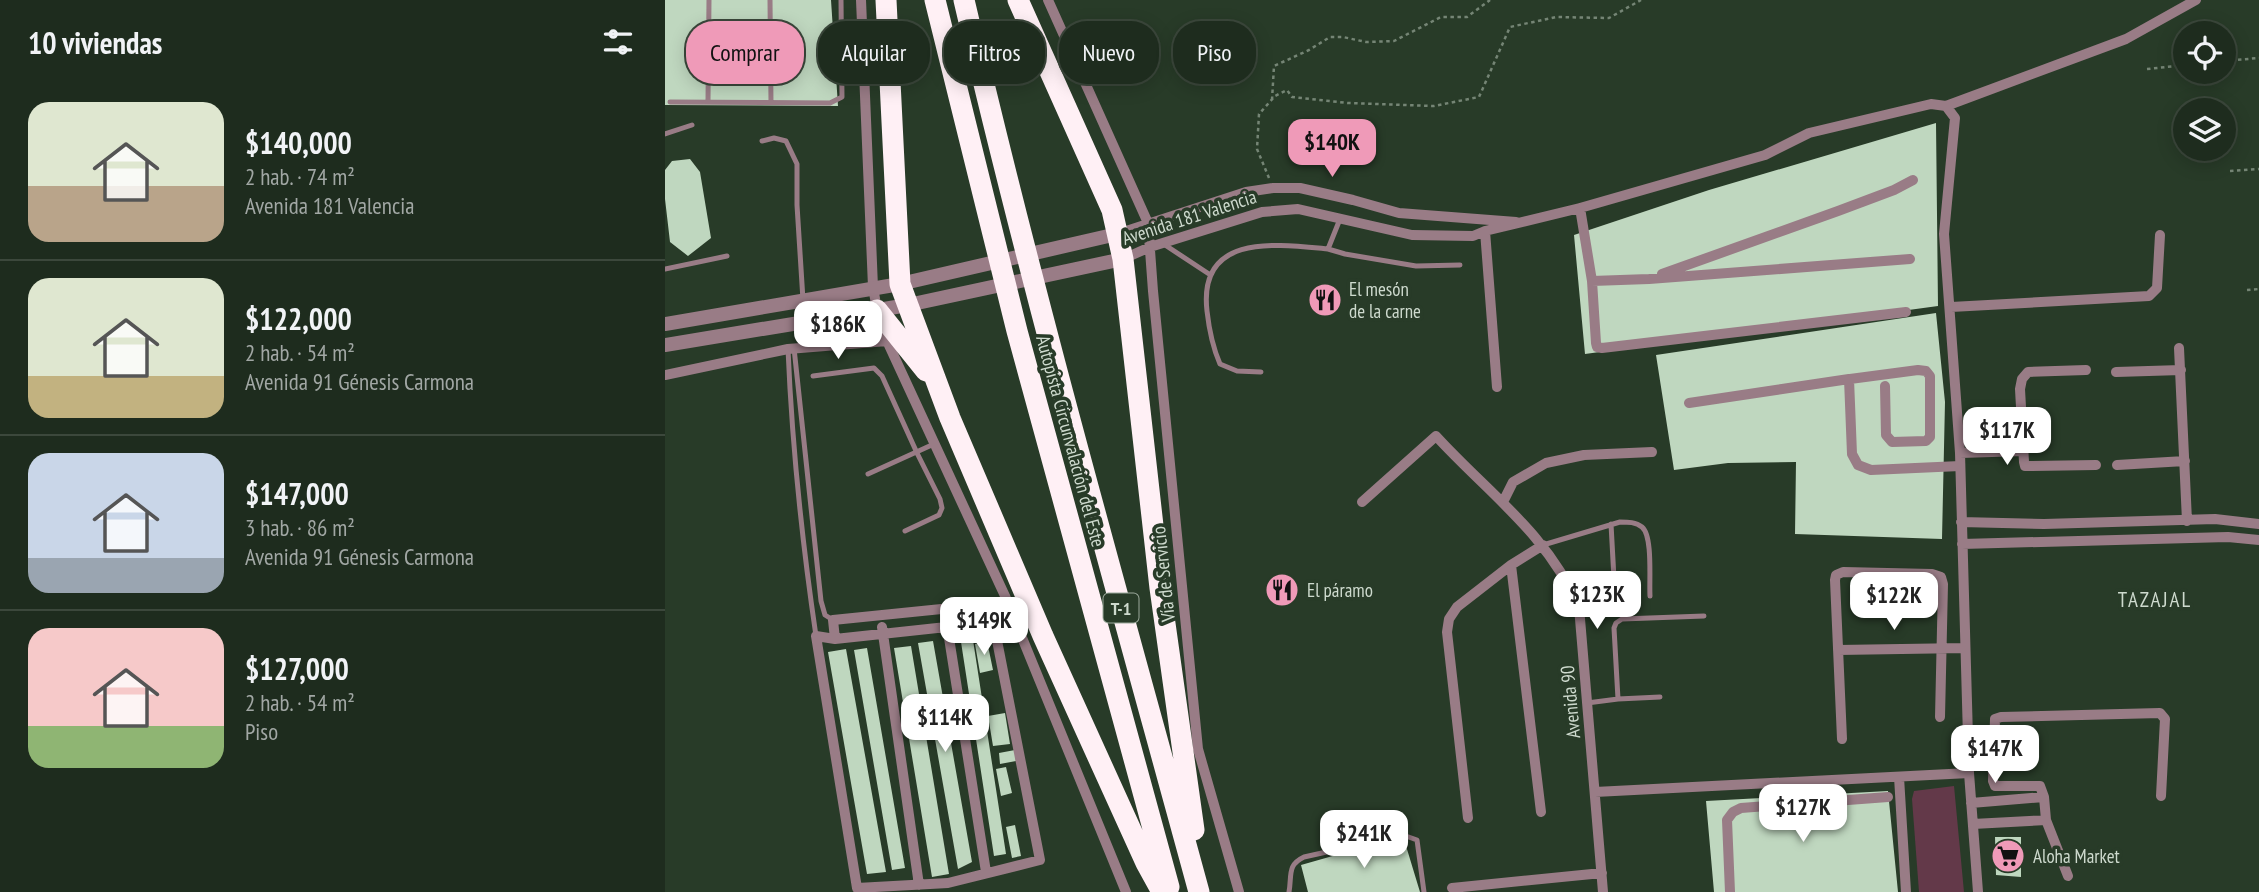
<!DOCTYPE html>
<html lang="es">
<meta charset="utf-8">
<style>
:root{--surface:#1e2c1e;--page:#2b382b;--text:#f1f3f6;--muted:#a1a7a4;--line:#3c483c;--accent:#ef9ab8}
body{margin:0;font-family:"PT Sans Narrow",sans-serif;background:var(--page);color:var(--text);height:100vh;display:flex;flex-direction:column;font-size:26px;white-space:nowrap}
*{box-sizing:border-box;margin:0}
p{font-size:23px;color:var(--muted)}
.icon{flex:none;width:38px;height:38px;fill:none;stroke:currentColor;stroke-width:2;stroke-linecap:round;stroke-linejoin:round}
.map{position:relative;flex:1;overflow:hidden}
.sheet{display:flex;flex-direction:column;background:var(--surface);width:665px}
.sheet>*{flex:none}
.hud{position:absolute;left:21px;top:21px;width:665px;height:63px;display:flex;gap:14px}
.controls{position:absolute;left:1508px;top:21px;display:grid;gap:14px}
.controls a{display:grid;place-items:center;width:63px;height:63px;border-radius:50%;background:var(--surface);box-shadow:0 4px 18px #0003,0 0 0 2px var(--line);font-size:35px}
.price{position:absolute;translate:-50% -60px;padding:0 16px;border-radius:14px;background:#fff;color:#222;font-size:23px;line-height:46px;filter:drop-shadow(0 2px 4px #0008)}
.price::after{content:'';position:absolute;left:50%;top:42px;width:21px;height:16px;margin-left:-10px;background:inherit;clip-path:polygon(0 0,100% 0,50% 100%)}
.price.active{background:var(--accent);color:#111}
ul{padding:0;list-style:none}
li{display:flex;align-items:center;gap:21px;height:175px;padding:0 28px}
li+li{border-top:2px solid var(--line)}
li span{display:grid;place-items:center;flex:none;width:196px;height:140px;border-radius:21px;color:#555}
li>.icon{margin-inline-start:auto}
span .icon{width:84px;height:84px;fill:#fffc;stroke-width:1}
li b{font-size:30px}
h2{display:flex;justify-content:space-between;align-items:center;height:84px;padding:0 28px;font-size:30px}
.tag{padding:0 24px;border-radius:28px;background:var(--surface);box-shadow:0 4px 18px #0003,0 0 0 2px var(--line);font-size:24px;line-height:63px}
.tag.active{background:var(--accent);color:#111}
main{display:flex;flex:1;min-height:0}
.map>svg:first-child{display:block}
.green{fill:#633949}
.building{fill:#bfd7bf}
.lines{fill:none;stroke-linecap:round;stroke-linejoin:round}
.path{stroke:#758575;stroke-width:2.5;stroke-dasharray:3.5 3.5;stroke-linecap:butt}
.service{stroke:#997c86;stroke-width:5}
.minor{stroke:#997c86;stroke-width:10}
.tertiary{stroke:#997c86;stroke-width:14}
.motorway{stroke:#fff0f5;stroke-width:21}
.labels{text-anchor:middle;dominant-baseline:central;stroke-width:7;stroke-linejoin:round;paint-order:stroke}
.shield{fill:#283b28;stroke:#9caa9c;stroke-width:2}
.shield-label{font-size:18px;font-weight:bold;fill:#cedace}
.street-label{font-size:19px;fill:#cedace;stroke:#283b28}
.poi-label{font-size:19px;fill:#cedace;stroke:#283b28;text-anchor:start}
.neighbourhood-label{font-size:21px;letter-spacing:2px;fill:#cedace;stroke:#283b28}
</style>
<main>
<section class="sheet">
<h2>10 viviendas<svg class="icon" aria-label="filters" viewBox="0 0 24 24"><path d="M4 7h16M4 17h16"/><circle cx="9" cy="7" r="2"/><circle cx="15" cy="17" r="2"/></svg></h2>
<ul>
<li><span style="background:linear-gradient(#dfe7d0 60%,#b9a48a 0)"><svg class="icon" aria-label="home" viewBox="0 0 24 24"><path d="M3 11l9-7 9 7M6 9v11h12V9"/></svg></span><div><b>$140,000</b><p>2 hab. · 74 m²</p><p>Avenida 181 Valencia</p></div></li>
<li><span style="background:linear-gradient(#dfe7d0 70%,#c2b280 0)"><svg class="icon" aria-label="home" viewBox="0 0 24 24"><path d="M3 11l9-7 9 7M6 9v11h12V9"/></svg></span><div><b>$122,000</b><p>2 hab. · 54 m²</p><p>Avenida 91 Génesis Carmona</p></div></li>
<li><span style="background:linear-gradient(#c9d6e8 75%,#9aa5b1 0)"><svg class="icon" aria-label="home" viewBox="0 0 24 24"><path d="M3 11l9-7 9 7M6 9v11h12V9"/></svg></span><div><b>$147,000</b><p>3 hab. · 86 m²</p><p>Avenida 91 Génesis Carmona</p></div></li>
<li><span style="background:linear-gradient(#f6c9c9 70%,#8fb573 0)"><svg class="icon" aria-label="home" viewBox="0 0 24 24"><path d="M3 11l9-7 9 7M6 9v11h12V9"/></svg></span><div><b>$127,000</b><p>2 hab. · 54 m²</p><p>Piso</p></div></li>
</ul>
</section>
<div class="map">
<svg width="1594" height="892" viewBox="0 0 1594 892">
<rect width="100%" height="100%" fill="#283b28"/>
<path class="green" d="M1289 786 1299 892H1254L1247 799 1249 791Z"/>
<path class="building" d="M0 0H166L173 106 0 105Z
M1271 123 1273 306 920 354 909 235 1044 190Z
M25 159 35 172 46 238 23 256 5 242 0 199V170L7 161Z
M1271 313 1280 402 1277 539 1130 534 1131 462 1063 463 1009 470 991 355Z
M308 640 341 854 329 856 296 642Z
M268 641 307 862 293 869 253 643Z
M322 641 328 670 315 673 310 644Z
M246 646 284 874 267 877 229 648Z
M202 648 240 868 227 870 189 650Z
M181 649 221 872 202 874 163 652Z
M340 713 345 744 328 746 323 716Z
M350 750 351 761 335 764 334 753Z
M341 767 347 793 336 796 331 769Z
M1223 791 1233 892H1049L1041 801Z
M350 825 356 856 347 858 341 827Z
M738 836 755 892H643L636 865Z
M1330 837H1356V877L1331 875Z"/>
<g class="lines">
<path class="path" d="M1559 61 1594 58
M1482 69 1521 65
M607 100 609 66 644 50 665 37H678L701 42 729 41 776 17H802L825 0
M1565 171 1594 169
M604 178 592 149 594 114 610 96 622 90 627 97 683 103 769 106 814 97 845 27 891 17 944 18 976 0
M1582 290 1594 289"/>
<path class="service" d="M105 0 106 103
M43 101 44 0
M5 102 165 103 177 97 176 0
M0 134 27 125
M97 141 109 138 121 141 132 164V205L138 300
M497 243 544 274
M663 249 680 254 751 266 795 265
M0 269 62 256
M129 348 156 601 160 615 168 620
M123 349C127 445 137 541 151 636
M596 372 572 371 555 364C548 348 544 329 542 311 533 233 611 244 663 249L675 219
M148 376 209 368 217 376 252 453 275 499 277 508 274 515 240 531
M203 474 269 444
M946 524 950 597
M878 545 955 522C963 522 971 522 977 527 988 536 984 581 985 596
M953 699 995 697
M922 703 953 699 949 628 951 623 957 619 1039 616
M624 892C627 875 622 865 639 857L738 835 752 840 759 892"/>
<path class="minor" d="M196 0 208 287 212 310 222 341 340 596 461 892
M383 0 483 223 488 291 533 749 574 892
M1281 106 1290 118 1279 234 1295 453 1304 773 1313 892
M915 208 927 281 984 279 1245 259
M820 231 832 387
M452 234 581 192 608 188H635L688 200 734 213 851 222
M458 259 485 247 597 212 633 209 747 235 808 236 820 231 915 208 1100 155 1144 133 1266 104 1281 106 1461 39 1531 0
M997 274 1173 211 1229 190 1248 180
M927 281 931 343 932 347 937 348 1241 312
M1286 307 1484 296 1492 288 1495 235
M1514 348 1522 521
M1421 370 1363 372 1357 379 1355 389 1359 462 1360 466H1364L1431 465
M1451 372 1516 370
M0 375 123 349 222 341
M1185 379 1253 370 1261 371 1265 376V437L1261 441 1227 442 1221 435 1220 386
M1024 403 1184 379 1187 454 1193 465 1206 470 1295 466
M1295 453 1359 451
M1452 465 1520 461
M697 502 771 436C823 493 882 533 914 607L938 892
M838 502 848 482 881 463 919 455 987 452
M1296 522 1379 524 1550 519 1594 524
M1297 544 1563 537 1594 540
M846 565 876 812
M281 619 321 872
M217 627 254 885
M170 639 168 620 316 605 323 608 327 615 375 860 283 883 192 888 151 636 170 639 328 622
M1173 650 1300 648
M1177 739 1170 580 1171 575 1178 572 1267 574 1276 577 1278 584 1275 717
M1234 777 1241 892
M930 792 1304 773
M1306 803 1379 797
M803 818 782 632 784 619 792 607 846 565 878 545
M1308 824 1381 820
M1403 876 1381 820 1379 797 1375 786H1330L1328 781 1330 719 1336 717 1495 713 1500 719 1496 796
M787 888 937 873
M1065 892 1062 820 1068 812 1076 808 1223 797"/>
<path class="tertiary" d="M0 324 235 284 452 234
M0 345 243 305 458 259"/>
<path class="motorway" d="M221 0 235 284 285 418 378 636 481 863 497 892
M270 0 352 331 504 887
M299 0C369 300 453 595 534 892
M353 0 447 210 458 259 495 588 529 830
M212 310 261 371"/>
</g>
<defs>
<symbol id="restaurant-disc" viewBox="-11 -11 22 22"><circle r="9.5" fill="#ef9ab8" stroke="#283b28"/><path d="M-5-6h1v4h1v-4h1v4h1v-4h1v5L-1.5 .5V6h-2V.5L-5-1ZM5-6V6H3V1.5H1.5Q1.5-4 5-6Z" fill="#111"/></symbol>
<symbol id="supermarket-disc" viewBox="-11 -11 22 22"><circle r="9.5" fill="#ef9ab8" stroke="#283b28"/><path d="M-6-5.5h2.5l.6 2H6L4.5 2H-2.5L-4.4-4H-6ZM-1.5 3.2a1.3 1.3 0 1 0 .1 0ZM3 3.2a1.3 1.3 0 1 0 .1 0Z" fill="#111"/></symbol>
</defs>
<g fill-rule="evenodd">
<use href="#restaurant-disc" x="641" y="281" width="38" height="38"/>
<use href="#restaurant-disc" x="598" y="571" width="38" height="38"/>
<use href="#supermarket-disc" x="1324" y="837" width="38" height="38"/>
</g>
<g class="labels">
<rect class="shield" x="438.5" y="593.5" width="35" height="29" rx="5"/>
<g class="shield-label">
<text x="456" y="608">T-1</text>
</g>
<g class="street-label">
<text transform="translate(524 217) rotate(-18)">Avenida 181 Valencia</text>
<text transform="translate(406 441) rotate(75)">Autopista Circunvalación del Este</text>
<text transform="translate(498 574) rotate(-96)">Vía de Servicio</text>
<text transform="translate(905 702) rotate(-95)">Avenida 90</text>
</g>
<g class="poi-label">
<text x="684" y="289">El mesón<tspan x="684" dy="22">de la carne</tspan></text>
<text x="642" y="590">El páramo</text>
<text x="1368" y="856">Aloha Market</text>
</g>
<g class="neighbourhood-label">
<text x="1490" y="599">TAZAJAL</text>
</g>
</g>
</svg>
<div class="controls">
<a><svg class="icon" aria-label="locate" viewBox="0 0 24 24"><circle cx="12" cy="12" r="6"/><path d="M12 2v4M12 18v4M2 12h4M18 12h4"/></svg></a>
<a><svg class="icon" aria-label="layers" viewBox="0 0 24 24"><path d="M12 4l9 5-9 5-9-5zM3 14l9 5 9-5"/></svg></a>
</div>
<b class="price active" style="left:667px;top:179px">$140K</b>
<b class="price" style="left:173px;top:361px">$186K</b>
<b class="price" style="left:1342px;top:467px">$117K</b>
<b class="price" style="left:932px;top:631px">$123K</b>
<b class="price" style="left:1229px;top:632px">$122K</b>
<b class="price" style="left:319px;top:657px">$149K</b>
<b class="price" style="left:280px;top:754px">$114K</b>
<b class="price" style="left:1330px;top:785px">$147K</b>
<b class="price" style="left:1138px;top:844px">$127K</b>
<b class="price" style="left:699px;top:870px">$241K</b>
<div class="hud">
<a class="tag active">Comprar</a>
<a class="tag">Alquilar</a>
<a class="tag">Filtros</a>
<a class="tag">Nuevo</a>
<a class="tag">Piso</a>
</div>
</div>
</main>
